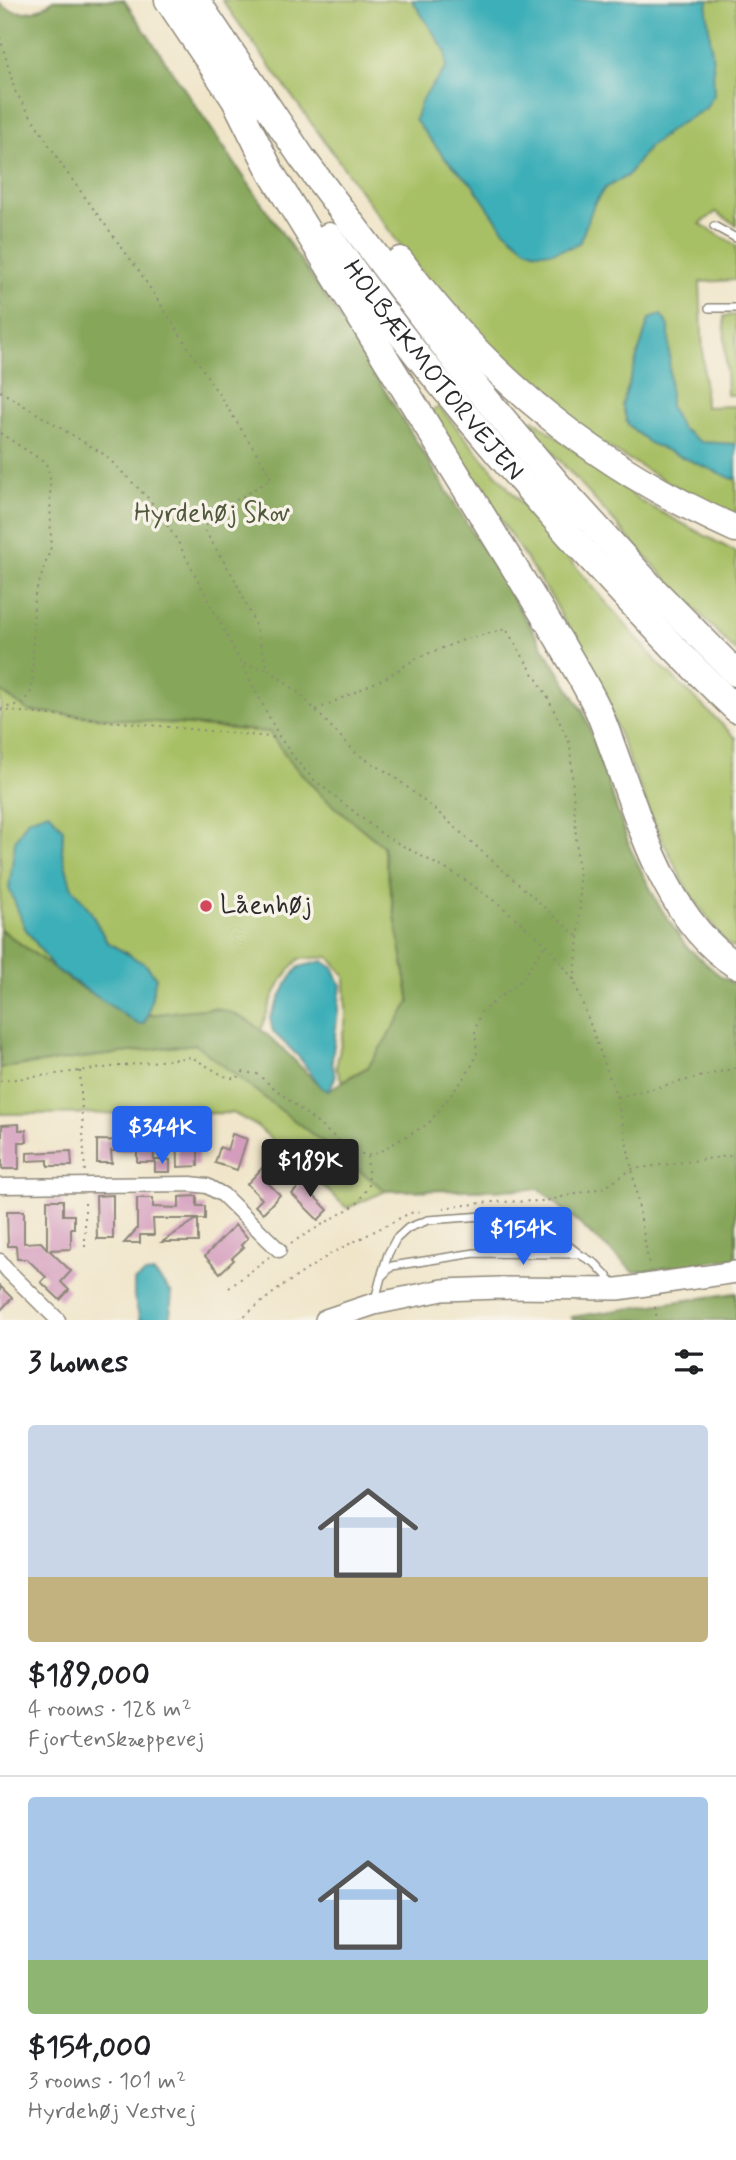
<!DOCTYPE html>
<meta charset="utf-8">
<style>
:root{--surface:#fff;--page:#f2f2f2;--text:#202124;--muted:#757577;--line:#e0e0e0;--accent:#2563eb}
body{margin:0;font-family:Mynerve,sans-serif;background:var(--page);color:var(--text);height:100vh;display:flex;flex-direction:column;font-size:26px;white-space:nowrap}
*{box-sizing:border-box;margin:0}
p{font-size:23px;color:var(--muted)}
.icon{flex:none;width:38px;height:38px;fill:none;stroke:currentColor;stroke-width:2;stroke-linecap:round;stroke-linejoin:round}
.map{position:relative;height:1320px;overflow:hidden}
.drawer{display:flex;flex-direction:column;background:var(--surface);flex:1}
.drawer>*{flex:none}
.price{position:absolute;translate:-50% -60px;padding:0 16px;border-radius:7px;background:var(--accent);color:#fff;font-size:23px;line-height:46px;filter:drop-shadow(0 2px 4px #0008)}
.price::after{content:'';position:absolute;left:50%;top:42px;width:21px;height:16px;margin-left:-10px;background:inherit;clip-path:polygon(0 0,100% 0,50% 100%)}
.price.selected{background:#222;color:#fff}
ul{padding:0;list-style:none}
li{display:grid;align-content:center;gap:14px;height:371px;padding:0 28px}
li+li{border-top:2px solid var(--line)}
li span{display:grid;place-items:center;height:217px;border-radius:7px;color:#555}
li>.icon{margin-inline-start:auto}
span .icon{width:126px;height:126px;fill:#fffc;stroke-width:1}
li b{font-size:30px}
h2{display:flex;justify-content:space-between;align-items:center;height:84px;padding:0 28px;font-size:30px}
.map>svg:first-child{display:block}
.green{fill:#a8c065;stroke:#6a7648;stroke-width:2}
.forest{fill:#86a65a;stroke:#586842;stroke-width:2}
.water{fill:#3eafb8;stroke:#346d72;stroke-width:2}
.building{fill:#d49cbd}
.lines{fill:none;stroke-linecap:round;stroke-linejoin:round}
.lane-casing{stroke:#8e887a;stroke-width:10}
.street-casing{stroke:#8e887a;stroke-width:17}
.secondary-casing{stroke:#8e887a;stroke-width:24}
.highway-casing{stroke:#8e887a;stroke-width:29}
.path{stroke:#8e887a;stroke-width:2;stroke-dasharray:2 5;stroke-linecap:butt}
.lane{stroke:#fff;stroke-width:7}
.street{stroke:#fff;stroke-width:14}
.secondary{stroke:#fff;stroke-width:21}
.highway{stroke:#fff;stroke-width:26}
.poi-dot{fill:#d1495b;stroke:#f7f3e8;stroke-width:2.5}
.labels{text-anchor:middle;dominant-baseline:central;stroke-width:7;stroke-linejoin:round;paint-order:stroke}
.street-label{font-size:26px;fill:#2b2b2b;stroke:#f7f3e8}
.park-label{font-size:26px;fill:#50583c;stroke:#f7f3e8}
.poi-label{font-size:26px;fill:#2b2b2b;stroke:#f7f3e8;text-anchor:start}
</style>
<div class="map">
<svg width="736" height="1320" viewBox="0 0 736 1320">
<rect width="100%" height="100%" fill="#f7f3e8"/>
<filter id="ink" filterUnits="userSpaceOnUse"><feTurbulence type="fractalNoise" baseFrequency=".0143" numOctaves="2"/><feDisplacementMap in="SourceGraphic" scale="14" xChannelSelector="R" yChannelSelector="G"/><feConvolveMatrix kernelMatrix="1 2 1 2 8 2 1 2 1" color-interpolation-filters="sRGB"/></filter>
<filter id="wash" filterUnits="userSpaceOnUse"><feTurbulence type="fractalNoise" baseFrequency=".00686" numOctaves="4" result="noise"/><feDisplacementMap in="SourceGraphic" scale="28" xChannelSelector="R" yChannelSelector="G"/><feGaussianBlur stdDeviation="1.57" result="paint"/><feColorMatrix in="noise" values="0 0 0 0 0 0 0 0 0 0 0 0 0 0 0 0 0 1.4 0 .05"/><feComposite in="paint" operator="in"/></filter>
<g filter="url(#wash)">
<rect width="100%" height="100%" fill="#f0e5c9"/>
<path class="green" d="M222 0H736V225L716 212 700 224 736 245V280L700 282 705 407 736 406V522L592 438 481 344 407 255Z
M736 315V395H727L724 316Z
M439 407 658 663 736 738V949L725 942 687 889 654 823 613 719 555 603 430 412Z
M534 420 642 502 736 552V652L642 553 528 425Z
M0 691 30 711 269 732 290 761 322 795 383 846 410 1003 368 1067 342 1081 336 1068 346 1018 345 976 329 957 299 959C277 982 271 1000 261 1030L234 1014 215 1008 148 1015 156 977 146 965 107 942 89 909 70 886 62 852 63 829 25 928 54 968 0 929Z
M195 1044 386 1191 347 1208 257 1126 233 1113 0 1114V1068Z"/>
<path class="forest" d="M53 0H124L345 326 584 713 630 848 658 904 686 946 720 976 736 985V1258L634 1272 540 1189 386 1191 195 1044 0 1068V929L77 985 118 1009 138 1024 144 1023 148 1015C169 1013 192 1008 213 1009 253 1010 294 1062 321 1087L328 1090 368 1067 410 1002 383 846 322 796 290 761 269 732 29 711 0 691V4C15 16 39 14 53 0Z
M736 1293V1320H573L571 1317Z"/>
<path class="water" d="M412 0H708L707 11 713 62 714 95 705 109 676 126 649 147 627 176 605 188 594 204 580 242 571 247 553 252H536L526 248 503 229 472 184 445 158 415 120 422 99 446 68V52Z
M661 315 669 326 670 407 681 428 701 442 736 444V478L733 479 649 443 628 425 622 405 649 319Z
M49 812 63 829 62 852 71 886 89 909 107 942 146 965 156 977 148 1015 144 1023 138 1024 54 968 25 928 9 888 15 841 28 819Z
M323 961 334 969 341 986 332 1061 335 1078 328 1091 321 1087 299 1057 273 1032 270 1018 287 983 299 967Z
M154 1273 172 1293 170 1315 166 1320H140L134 1297V1281L145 1274Z"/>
<g id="blocks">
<path class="building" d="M197 1116V1125H201V1139H198V1166L178 1167 177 1117Z
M19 1124V1130H26L27 1142H19V1169H2V1125Z
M136 1124H153L154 1162H137V1151H111L112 1163H97V1140L136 1141Z
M232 1134 247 1139 237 1170 215 1163 220 1147 227 1150Z
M71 1151 72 1166H48V1160L27 1161V1153Z
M271 1159 279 1167 270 1177 273 1180 269 1184 280 1195 263 1213 255 1206 262 1199 247 1184Z
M155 1160H170V1172H155Z
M307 1178 317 1188 312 1194 328 1210 318 1220 292 1194Z
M113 1195V1239H97L96 1196Z
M197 1196V1206H205V1219H198V1242H162L197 1219H153L154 1235H140V1243H124L137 1229V1198H153V1207L179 1208V1197Z
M47 1200H63V1215H74V1228H71V1249L49 1250 71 1271 61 1282 69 1290 60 1300 41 1282 46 1277 27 1259H17L16 1246H8L7 1211H24V1243L41 1242 47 1249Z
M235 1225 248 1238 241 1245 244 1247 232 1258 234 1260 220 1273 205 1256Z
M0 1286 12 1298 0 1311Z"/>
</g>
</g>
<g filter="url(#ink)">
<use href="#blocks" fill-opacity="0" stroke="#8e887a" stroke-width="2"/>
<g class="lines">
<defs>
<path id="lane" d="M714 226 736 238
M709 308H736
M382 1274 388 1254 396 1239 408 1228 428 1220 526 1213 578 1253
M375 1300 381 1277 392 1266 475 1253 579 1254 596 1264 615 1285"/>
<path id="street" d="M0 1186 191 1184 207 1186 223 1195 279 1250
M0 1261 8 1271 58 1320"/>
<path id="secondary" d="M326 1320 374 1304 443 1290 500 1288 618 1289 736 1272"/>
<g id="highway">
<path d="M168 0 245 115"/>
<path d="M196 0 303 159 466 375 561 488 653 589 736 673"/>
<path d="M236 102 272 174 559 640C572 663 587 686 598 710 633 792 656 914 736 965"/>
<path id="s1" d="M329 236C402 342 485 441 571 537 625 596 678 654 736 709"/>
<path d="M400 260C489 381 599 468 736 529"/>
</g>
</defs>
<use href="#lane" class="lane-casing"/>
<use href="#street" class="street-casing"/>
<use href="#secondary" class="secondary-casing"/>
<use href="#highway" class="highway-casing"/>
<path class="path" d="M0 37 15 91 65 170 139 271 267 469 271 479 208 517 205 531 234 578 253 619 268 669 300 694 357 754 392 775 440 814 579 938
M0 391 105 455 150 500 177 540 280 738 296 760 312 778 383 835 462 878 500 905 546 944 574 980 617 1098 632 1169 649 1265
M0 433 46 463 50 479 51 547 34 598 32 690 23 703 0 709
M244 664 266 669
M0 710 279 738
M316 710 385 678 417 658 463 640 506 629 547 696 570 744 580 897 579 938 574 980
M80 1071 85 1173
M0 1081 191 1057 224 1076 236 1079 243 1072 257 1074 349 1149 367 1156 377 1153 428 1124 465 1077 477 1056 475 1030 481 1012 522 980 545 945
M618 1097 736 1068
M443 1208 490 1202 545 1201 606 1187 632 1169 736 1155
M291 1243 357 1204 369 1185 367 1157
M85 1247V1199
M229 1288 269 1257
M655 1307 657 1320
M239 1320 281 1287 332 1253 410 1213 423 1211"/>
<use href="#lane" class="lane"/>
<use href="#street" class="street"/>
<use href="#secondary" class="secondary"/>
<use href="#highway" class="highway"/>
</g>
</g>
<circle class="poi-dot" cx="206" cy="906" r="7"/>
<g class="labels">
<g class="street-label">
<text stroke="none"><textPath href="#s1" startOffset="170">HOLBÆKMOTORVEJEN</textPath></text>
</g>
<g class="park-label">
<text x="212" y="514">Hyrdehøj Skov</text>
</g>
<g class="poi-label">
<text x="220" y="906">Låenhøj</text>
</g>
</g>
</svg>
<b class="price" style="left:162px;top:1166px">$344K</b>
<b class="price selected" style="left:310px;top:1199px">$189K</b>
<b class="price" style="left:523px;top:1267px">$154K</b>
</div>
<section class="drawer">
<h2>3 homes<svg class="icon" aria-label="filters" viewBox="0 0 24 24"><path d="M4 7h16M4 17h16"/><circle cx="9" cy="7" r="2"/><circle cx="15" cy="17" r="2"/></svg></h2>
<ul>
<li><span style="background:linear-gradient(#c9d6e8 70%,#c2b280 0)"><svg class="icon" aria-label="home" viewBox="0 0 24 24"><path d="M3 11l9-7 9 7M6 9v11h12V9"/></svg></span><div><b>$189,000</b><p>4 rooms · 128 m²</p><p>Fjortenskæppevej</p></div></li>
<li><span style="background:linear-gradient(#a9c7e8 75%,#8fb573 0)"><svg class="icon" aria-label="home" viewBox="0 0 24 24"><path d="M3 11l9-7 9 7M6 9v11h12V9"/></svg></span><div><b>$154,000</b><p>3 rooms · 101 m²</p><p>Hyrdehøj Vestvej</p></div></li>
</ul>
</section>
